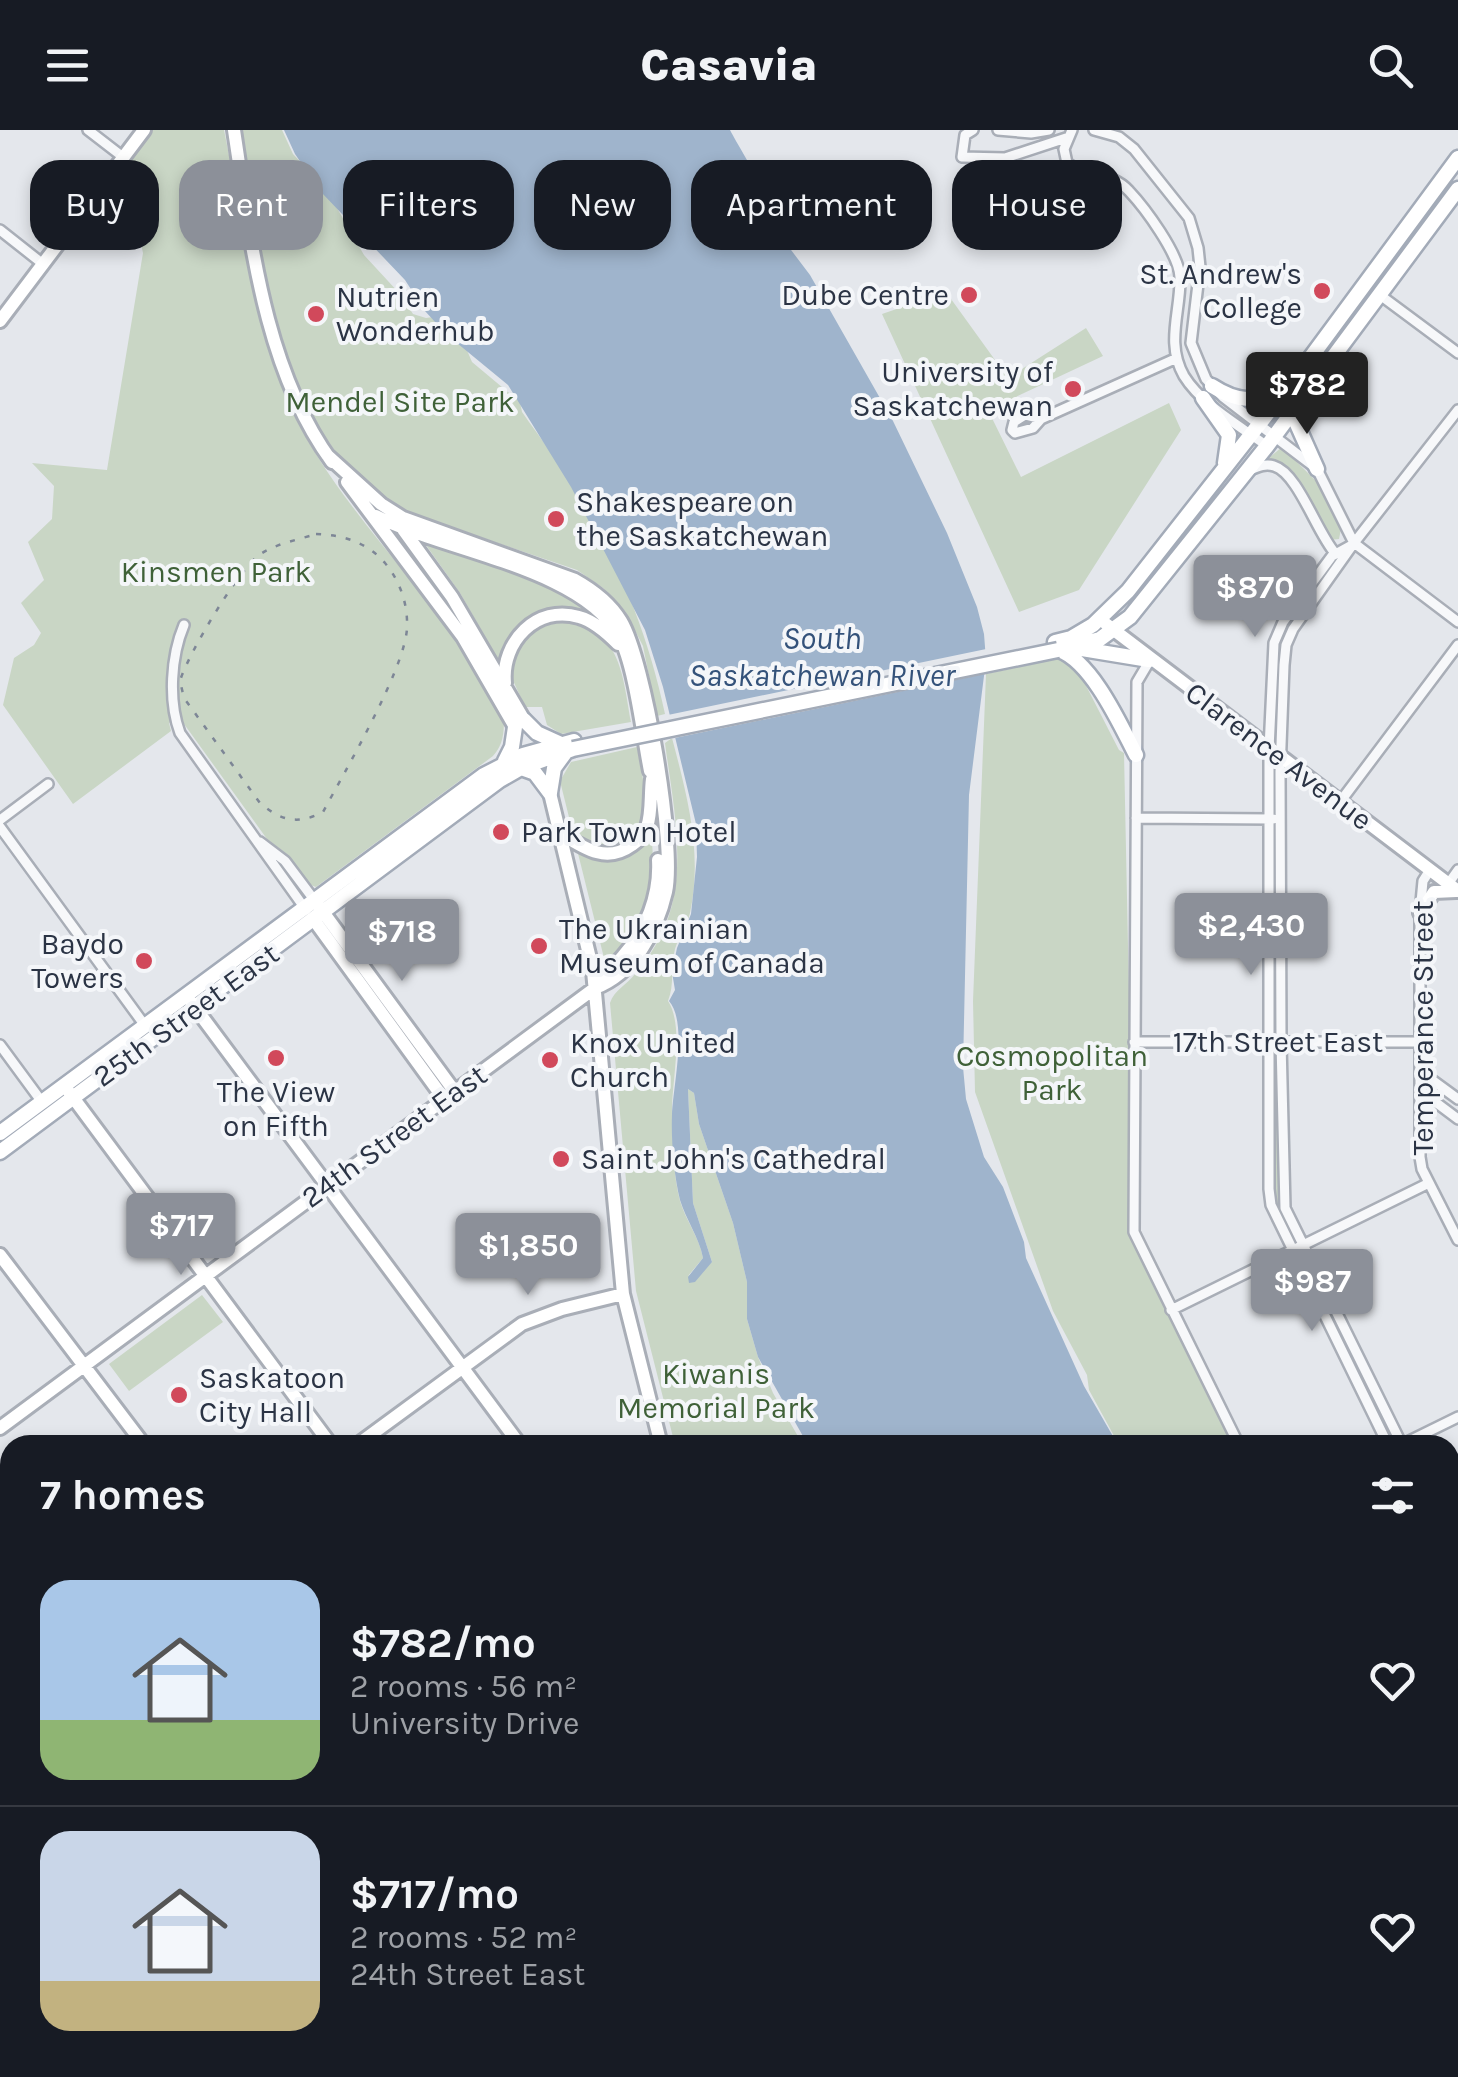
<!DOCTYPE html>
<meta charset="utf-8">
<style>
:root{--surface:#171b24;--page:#242831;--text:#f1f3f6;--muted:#9ea1a6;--line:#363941;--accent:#8c9099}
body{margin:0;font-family:Karla,sans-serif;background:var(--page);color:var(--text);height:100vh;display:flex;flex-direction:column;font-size:38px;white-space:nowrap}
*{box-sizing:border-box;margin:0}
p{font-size:32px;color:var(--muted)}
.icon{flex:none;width:55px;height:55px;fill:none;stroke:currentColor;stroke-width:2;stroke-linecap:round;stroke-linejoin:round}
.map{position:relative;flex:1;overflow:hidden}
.drawer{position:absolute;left:0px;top:1305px;width:1460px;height:642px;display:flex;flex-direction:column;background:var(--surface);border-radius:30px 30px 0 0;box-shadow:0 5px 15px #0003}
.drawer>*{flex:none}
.banner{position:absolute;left:30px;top:30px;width:1400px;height:90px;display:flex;gap:20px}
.price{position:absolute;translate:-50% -85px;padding:0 22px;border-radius:10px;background:var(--accent);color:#fff;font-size:32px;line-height:65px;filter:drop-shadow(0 2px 5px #0008)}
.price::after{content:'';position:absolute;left:50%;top:60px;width:30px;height:22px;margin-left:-15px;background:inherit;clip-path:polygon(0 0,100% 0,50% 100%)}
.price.active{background:#222;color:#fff}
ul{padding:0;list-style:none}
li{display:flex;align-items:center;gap:30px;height:250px;padding:0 40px}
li+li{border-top:2px solid var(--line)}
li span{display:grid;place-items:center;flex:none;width:280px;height:200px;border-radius:30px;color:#555}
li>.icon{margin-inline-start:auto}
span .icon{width:120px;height:120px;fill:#fffc;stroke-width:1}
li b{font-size:42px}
h2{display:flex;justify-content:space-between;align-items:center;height:120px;padding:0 40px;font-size:42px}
.chip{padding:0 35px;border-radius:30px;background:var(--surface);box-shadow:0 5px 15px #0003;font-size:35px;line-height:90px}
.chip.active{background:var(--accent);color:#fff}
header{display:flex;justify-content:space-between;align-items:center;height:130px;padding:0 40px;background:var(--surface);font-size:45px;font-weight:800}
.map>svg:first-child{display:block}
.green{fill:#c9d6c5}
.water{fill:#9fb4cc}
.pier{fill:#e4e7ec}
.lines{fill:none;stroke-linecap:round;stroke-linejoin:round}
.street-casing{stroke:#a9aeb7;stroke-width:14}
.secondary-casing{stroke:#a9aeb7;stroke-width:18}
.primary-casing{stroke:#a3abb8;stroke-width:19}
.street{stroke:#f7f8fa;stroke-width:9}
.secondary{stroke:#fff;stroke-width:12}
.primary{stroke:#fff;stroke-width:14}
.rail{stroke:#7d8696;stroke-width:2.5;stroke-dasharray:5 10;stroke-linecap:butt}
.primary-bridge-casing{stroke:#a3abb8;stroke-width:19;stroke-linecap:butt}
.primary-bridge{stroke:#fff;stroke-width:14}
.poi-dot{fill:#d1495b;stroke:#f4f6f9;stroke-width:4}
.labels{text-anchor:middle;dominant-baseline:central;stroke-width:8;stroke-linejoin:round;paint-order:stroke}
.poi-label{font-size:30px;fill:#2b3445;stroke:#f4f6f9;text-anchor:start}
.park-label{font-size:30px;fill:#3f6138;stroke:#f4f6f9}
.street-label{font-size:30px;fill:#2b3445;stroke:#f4f6f9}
.water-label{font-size:32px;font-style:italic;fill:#34527a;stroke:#f4f6f9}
</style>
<header><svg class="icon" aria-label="menu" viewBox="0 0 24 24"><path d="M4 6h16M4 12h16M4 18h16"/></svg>Casavia<svg class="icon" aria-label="search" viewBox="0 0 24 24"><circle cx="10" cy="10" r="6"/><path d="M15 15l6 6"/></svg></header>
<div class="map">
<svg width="1458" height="1947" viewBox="0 0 1458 1947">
<rect width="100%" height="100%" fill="#e4e7ec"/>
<path class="green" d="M152 0H224C243 89 250 183 286 267 326 361 404 433 461 517 476 540 489 565 504 589 504 603 503 615 493 626L316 757 308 754 288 725 267 709 179 587 169 593 171 601 73 674 3 575 14 528 34 515 41 503 21 473 44 450 28 412 52 389 54 356 32 333 107 340 143 123 133 78 118 42Z
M241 0H282L293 24 326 59 364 125 400 164 413 184 426 188 440 186 466 218 472 232 520 272 522 282C540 308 560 333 576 359 617 428 649 506 665 584L657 586 643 516 625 481 603 458 577 440 407 382C272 309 265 135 241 0Z
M946 162 1008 248 1086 198 1103 226 988 280 1021 347 1169 273 1181 300 1079 460 1019 482 882 184Z
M1282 317 1318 353 1341 399 1339 409 1330 410 1292 346 1271 332 1270 327Z
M423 411 564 462 601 489H530L512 505 500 533 460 463Z
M562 489C621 500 622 541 631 592L561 604 547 595 542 577H525L511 546 513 523 535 496Z
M1057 529 1071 532 1079 542 1119 620 1124 623 1134 1104 1236 1315H1119L1089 1260 1087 1245 1053 1181 975 962 973 871 986 544Z
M672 608C687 665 703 723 690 783 687 795 679 806 675 819 670 837 675 854 668 871 685 897 671 954 672 985 673 1012 673 1045 680 1071 686 1091 699 1107 703 1128L688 1146 712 1132 693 1073 688 959 694 963 699 994 733 1093 747 1152V1189L758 1227 773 1263 803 1315H675L636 1161 610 873C614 860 627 855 635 844 645 833 654 819 661 805 690 748 673 674 665 613Z
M637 617C645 662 661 729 648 772 642 796 626 813 611 832L604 828 560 651 571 632Z
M1273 925H1279V1068L1294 1105 1291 1107 1274 1070Z
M1306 1129 1394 1306 1389 1307 1302 1131Z
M202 1165 223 1192 129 1261 109 1234Z
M1306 1938H1433L1430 1947H1304Z"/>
<path class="water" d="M284 0H730C742 23 786 92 785 112L810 145 893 291 947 403 977 477 984 504 986 530 969 665 963 937 966 969 984 1027 1003 1057 1024 1112 1026 1128 1084 1256 1118 1315H808L758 1227 747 1189V1152L733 1093 699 994 694 963 688 959 693 1073 712 1132 695 1152 689 1153 688 1147 703 1128C699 1107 686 1090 680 1070 674 1045 671 1011 672 985 673 956 688 893 669 871L675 860 672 842 677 818 691 784 697 727 696 694 663 557 645 500 571 357 508 255 446 204 425 181 405 150 322 63 295 24Z
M1047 1938H1286L1282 1947H1047Z"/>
<path class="pier" d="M991 518 989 543 670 609 663 586Z"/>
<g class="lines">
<defs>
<path id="street" d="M88 0 123 27
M973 0 965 5 962 27 1005 28 1066 8
M998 0 1031 3 1049 0
M1072 0 1064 19 1067 33C1085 47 1111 41 1129 61 1145 78 1179 124 1180 147 1181 181 1165 213 1184 246 1202 275 1240 296 1267 316
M1094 0 1119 7 1134 19 1189 88 1198 118 1200 137 1191 213 1206 249 1223 267 1317 339 1354 413 1458 492
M0 100 43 134
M1380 165 1458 223
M1041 289 1033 298 1015 303 1012 300 1014 292 1025 285 1041 289 1177 228
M1250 340C1257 337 1265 333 1274 336 1298 343 1317 403 1335 423
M1352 415 1332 426 1283 492 1274 513 1269 619V1059L1271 1075 1388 1315
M184 495C171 526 168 571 180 603L306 780
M1150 530 1137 552 1134 1102 1239 1315
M1340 672 1458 515
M1136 688 1273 689
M0 690 48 654
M0 697 146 897
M260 712 285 731 315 771
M1430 740 1423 751 1420 783V1027L1422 1039 1458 1110
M1448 754 1458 740
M1134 912H1421
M0 915 42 972
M1421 942 1458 969
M1422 962 1458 989
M1171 1180 1429 1053
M1401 1315 1458 1287
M1402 1315 1285 1078 1281 912 1280 642 1284 535 1286 515 1293 499 1354 413 1458 280
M1450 1410 1458 1426
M1450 1439 1458 1455
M1450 1539 1458 1535
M1450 1741 1458 1740
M271 1947 284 1938
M1433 1947 1440 1938"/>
<path id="secondary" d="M234 0C251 111 264 239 332 332
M0 191 144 0
M347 352 463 507 515 597
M376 386C444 421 582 438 619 506 635 535 643 606 650 641
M402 398 452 467 524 590
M1106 494 1458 761
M505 553C501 512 537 474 579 487 594 491 607 503 618 514
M550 663 593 841 623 1164 661 1315
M560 703C584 718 606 734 632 715 638 711 644 704 647 697 652 683 650 664 652 649
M315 771 455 962
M1420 783 1434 762 1456 761
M314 790 444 969
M596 856C604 844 614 837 623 826 646 800 660 766 658 730
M191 872 520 1315
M69 962 331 1315
M0 1125 144 1315
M0 1298 595 858C634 843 657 801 666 762 676 716 645 531 621 491 610 473 593 460 575 450L403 388 381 374 328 326
M357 1315 522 1194 562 1179 623 1164
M0 1366 10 1380
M0 1387 10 1400
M0 1580 10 1573
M0 1631 10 1644
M0 1870 10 1856
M0 1898 10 1885
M230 1938 237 1947
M412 1938 419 1947
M600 1938 607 1947
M614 1938 621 1947
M793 1938 799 1947
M991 1938 993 1947
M652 1947 665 1938"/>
<path id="primary" d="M1212 256C1238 273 1259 274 1284 256
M1203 268 1229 305 1225 333
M1292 283 1317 339
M1055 512 1071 508 1093 495 1128 461 1297 246 1458 28
M1082 519 1149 530
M1058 520 1100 509 1130 487 1267 316 1458 59
M1059 520C1092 532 1120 594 1136 625
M524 590 537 603 559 613
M505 631 512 617 515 597
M521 638 535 643 550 663
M550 663 554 638 565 623
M0 1003 484 645 523 625 574 611
M0 1022 500 650 521 638 573 619"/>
</defs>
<use href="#street" class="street-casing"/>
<use href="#secondary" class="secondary-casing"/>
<use href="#primary" class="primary-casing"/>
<use href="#street" class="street"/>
<use href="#secondary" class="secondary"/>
<use href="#primary" class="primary"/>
<path class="rail" d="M316 404C343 405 367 412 385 433 400 451 408 474 407 498 405 539 345 641 323 682 298 695 281 691 260 673L184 568 180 551C187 526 237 442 258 426 273 414 298 410 316 404Z"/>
<defs>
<path id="primary-bridge" d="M573 619 1058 520"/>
</defs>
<use href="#primary-bridge" class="primary-bridge-casing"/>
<use href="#primary-bridge" class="primary-bridge"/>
</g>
<g class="poi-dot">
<circle cx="1322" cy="161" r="10"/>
<circle cx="969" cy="165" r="10"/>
<circle cx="316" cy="184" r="10"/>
<circle cx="1073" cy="259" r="10"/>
<circle cx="556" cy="389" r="10"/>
<circle cx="501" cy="702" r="10"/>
<circle cx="539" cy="816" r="10"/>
<circle cx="144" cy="831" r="10"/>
<circle cx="276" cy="928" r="10"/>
<circle cx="550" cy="930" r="10"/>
<circle cx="561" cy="1029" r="10"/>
<circle cx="179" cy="1265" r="10"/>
</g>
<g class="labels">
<g class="poi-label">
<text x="1302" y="144" text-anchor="end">St. Andrew's<tspan x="1302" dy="34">College</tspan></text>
<text x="949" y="165" text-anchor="end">Dube Centre</text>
<text x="336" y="167">Nutrien<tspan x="336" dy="34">Wonderhub</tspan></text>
<text x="1053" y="242" text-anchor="end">University of<tspan x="1053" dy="34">Saskatchewan</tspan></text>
<text x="576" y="372">Shakespeare on<tspan x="576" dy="34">the Saskatchewan</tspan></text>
<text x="521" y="702">Park Town Hotel</text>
<text x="559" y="799">The Ukrainian<tspan x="559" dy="34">Museum of Canada</tspan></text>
<text x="124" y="814" text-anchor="end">Baydo<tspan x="124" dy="34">Towers</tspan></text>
<text x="570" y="913">Knox United<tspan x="570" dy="34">Church</tspan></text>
<text x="276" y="962" text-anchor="middle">The View<tspan x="276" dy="34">on Fifth</tspan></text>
<text x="581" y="1029">Saint John's Cathedral</text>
<text x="199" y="1248">Saskatoon<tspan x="199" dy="34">City Hall</tspan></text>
</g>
<g class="park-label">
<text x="400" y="272">Mendel Site Park</text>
<text x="216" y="442">Kinsmen Park</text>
<text x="1052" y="926">Cosmopolitan<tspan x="1052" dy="34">Park</tspan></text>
<text x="716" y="1244">Kiwanis<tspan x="716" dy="34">Memorial Park</tspan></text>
</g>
<g class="street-label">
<text transform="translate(1279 626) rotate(37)">Clarence Avenue</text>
<text transform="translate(186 885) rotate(-36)">25th Street East</text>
<text transform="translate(1423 898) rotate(-90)">Temperance Street</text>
<text x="1278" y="912">17th Street East</text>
<text transform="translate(394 1006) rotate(-36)">24th Street East</text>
</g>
<g class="water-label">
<text x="822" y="508">South<tspan x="822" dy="37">Saskatchewan River</tspan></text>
</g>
</g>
</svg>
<b class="price active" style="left:1307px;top:307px">$782</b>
<b class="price" style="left:1255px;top:510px">$870</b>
<b class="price" style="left:1251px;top:848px">$2,430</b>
<b class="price" style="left:402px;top:854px">$718</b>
<b class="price" style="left:181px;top:1148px">$717</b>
<b class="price" style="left:528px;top:1168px">$1,850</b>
<b class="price" style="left:1312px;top:1204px">$987</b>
<div class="banner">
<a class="chip">Buy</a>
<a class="chip active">Rent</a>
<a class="chip">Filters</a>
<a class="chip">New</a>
<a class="chip">Apartment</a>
<a class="chip">House</a>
</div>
<section class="drawer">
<h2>7 homes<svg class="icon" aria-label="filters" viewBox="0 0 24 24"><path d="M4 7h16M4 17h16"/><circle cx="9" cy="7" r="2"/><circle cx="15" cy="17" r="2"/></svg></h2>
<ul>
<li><span style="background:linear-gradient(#a9c7e8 70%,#8fb573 0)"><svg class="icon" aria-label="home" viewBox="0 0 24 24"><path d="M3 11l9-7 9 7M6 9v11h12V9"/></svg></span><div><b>$782/mo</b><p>2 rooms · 56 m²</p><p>University Drive</p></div><svg class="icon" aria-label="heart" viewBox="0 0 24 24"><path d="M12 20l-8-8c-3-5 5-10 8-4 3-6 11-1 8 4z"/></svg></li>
<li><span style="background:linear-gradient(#c9d6e8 75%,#c2b280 0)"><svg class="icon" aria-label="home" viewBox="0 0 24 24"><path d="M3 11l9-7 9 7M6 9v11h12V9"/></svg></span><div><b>$717/mo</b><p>2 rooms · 52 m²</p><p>24th Street East</p></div><svg class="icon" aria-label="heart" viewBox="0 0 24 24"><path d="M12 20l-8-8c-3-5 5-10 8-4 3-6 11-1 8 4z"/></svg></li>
</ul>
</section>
</div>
